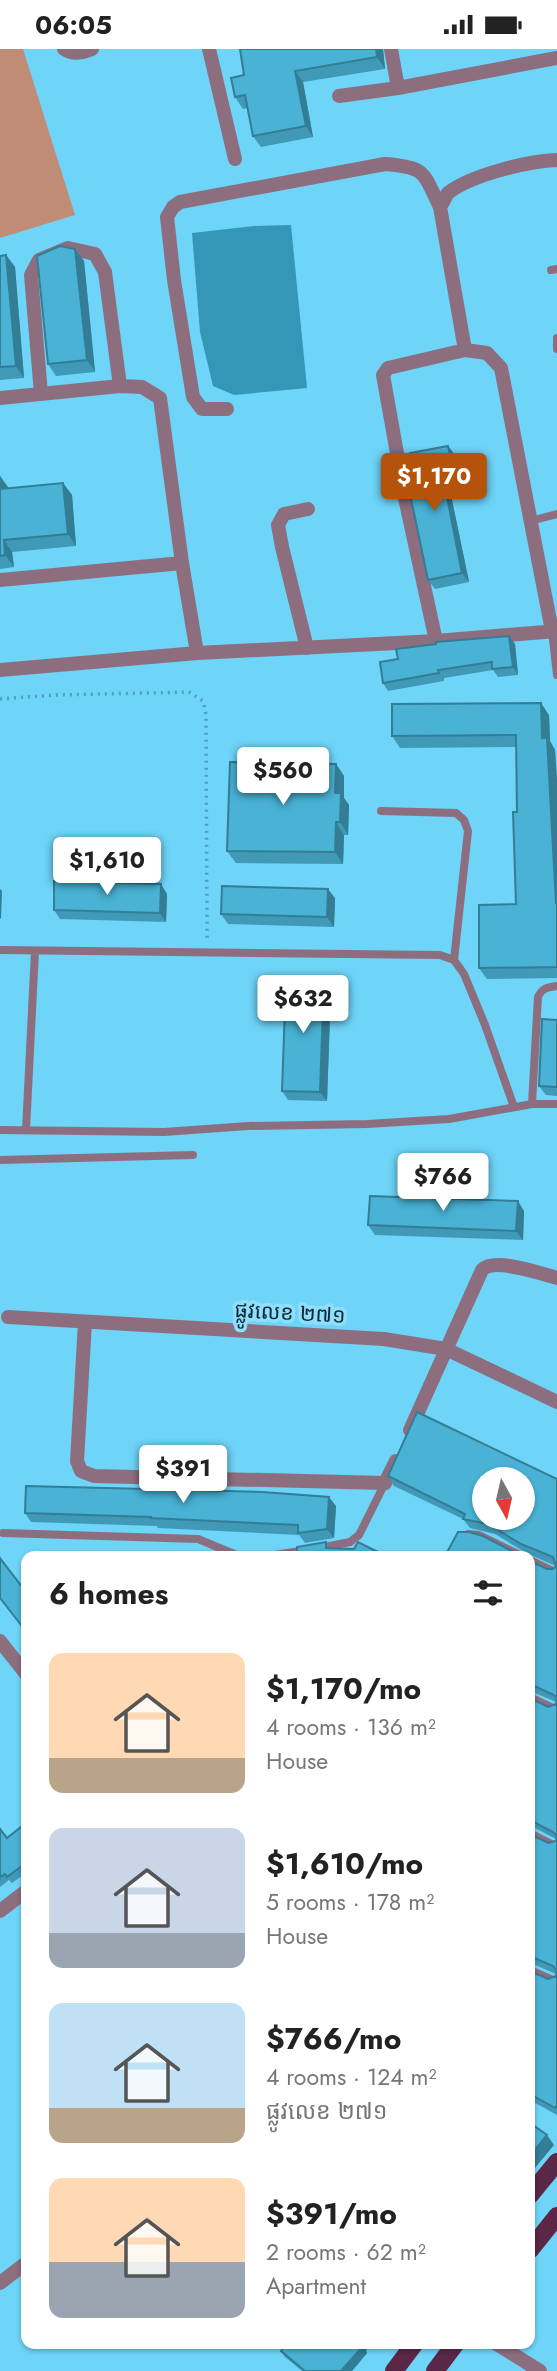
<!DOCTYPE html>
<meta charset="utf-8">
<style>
:root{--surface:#fff;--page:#f6f6f6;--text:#222;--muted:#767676;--accent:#b45309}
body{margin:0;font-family:Jost,"Noto Sans Khmer",sans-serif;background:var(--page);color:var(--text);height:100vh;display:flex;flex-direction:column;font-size:26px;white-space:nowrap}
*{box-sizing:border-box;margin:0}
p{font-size:23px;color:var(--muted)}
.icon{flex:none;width:38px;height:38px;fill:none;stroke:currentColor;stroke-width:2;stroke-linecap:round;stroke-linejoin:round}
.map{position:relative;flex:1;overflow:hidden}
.sheet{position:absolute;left:21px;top:1502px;width:514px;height:798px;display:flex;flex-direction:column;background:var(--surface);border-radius:14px;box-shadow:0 2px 5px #0004}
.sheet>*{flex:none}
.needle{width:46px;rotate:172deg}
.fabs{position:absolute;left:472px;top:1418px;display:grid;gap:14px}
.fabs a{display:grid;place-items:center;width:63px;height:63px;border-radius:50%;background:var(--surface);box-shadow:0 2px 5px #0004;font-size:35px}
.price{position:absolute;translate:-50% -60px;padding:0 16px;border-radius:7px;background:#fff;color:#222;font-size:23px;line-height:46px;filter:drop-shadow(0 2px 4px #0008)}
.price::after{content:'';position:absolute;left:50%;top:42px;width:21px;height:16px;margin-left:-10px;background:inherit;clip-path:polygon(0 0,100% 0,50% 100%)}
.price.active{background:var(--accent);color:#fff}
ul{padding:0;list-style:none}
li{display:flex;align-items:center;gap:21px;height:175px;padding:0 28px}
li span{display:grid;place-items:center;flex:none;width:196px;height:140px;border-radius:14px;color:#555}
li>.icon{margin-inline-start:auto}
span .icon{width:84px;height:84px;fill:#fffc;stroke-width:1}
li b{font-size:30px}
h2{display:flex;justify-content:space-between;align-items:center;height:84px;padding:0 28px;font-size:30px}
.status{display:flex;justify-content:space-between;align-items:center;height:49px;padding:0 35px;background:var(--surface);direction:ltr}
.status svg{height:19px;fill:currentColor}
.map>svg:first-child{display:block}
.green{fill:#c18c75}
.water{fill:#3597b8}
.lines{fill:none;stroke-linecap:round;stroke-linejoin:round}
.path{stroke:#4fa0bc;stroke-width:3.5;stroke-dasharray:2 5;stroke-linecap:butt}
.service{stroke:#8d6e7f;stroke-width:8}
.minor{stroke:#8d6e7f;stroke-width:14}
.primary{stroke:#5a2747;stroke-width:18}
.wall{fill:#3f99b7}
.shaded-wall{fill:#337d95}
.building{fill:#49b2d5;stroke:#337d95;stroke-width:2;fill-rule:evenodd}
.labels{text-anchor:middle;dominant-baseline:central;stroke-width:7;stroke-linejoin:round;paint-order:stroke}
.street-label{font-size:21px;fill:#082a35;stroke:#91defc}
</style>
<div class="status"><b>06:05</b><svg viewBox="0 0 49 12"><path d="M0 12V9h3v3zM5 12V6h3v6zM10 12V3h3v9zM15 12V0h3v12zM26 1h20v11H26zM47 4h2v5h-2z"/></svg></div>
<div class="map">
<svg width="557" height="2322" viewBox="0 0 557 2322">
<rect width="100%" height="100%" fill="#6ed4f8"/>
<path class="green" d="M0 0H23L75 166 0 189Z"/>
<path class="water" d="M291 176 307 339 234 346 213 337 200 283 192 184 254 177Z"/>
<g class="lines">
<path class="path" d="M0 650 56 646 189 643 203 652 206 665 207 891"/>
<path class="service" d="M551 221 557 220
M557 289V300
M530 472 557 465
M552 582 557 626
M381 762 456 764 464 771 468 782 454 911
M0 901 440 906 454 911 464 925 485 976 514 1058
M532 1055 538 948C542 939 548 938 557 937
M0 1081 164 1083 248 1077 367 1075 449 1070 532 1055H557
M26 1081 35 902
M0 1111 193 1106
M3 1484 198 1490 239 1507
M468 1485 479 1486 522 1507
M320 1499 350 1493 359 1486 385 1434
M268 1507 307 1501
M530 1511 557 1524
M530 1648 557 1661
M530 1784 557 1798
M530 1921 557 1933"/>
<path class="minor" d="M64 0C73 6 82 4 92 0
M209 0 235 110
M391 0 398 39
M339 47 398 39 557 9
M465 301 440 158C443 154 445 148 448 144 471 126 528 112 557 111
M41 345 31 226 39 211 68 199 95 205 105 223 120 337
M0 349 120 337 142 338 160 349 182 514 197 604
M227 360H202L193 348 174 231 167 168 173 158 180 153 385 115C427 118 423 124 440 158
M0 531 182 514
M436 592 405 449 383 326 388 319 465 301 487 304 501 319 552 582
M307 599 282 498 278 476 284 465 308 460
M0 621 197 604 436 592 557 582
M8 1268 384 1290 446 1300 557 1353
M85 1273 77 1412 81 1422 94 1427 385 1434 396 1412
M410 1381 482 1221C494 1208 539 1224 557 1229
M0 1592 26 1625
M0 1862 26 1842
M0 2234 26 2214
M495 2294 540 2322"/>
<path class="primary" d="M530 2146 557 2113
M530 2201 557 2167
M394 2322 415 2294
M435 2322 456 2294"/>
</g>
<path class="wall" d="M240 0H383L385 20 303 33 313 88 261 98 253 87 248 59 243 60 235 48 244 26Z
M6 206 15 218 24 329 0 331V207Z
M84 212 95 323 56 327 48 315Z
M448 397 455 406 458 425 447 427 469 533 435 540 428 531 416 433Z
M0 427 8 439 63 434 72 446 76 497 12 503 14 518 0 520Z
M515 595 518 626 498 628 493 621 444 629V632L388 642 383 634Z
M549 666 550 692 555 701 557 731V929L487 930 479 919 516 855 517 763 516 698 400 699 392 687Z
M336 715 344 727V749L349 756 348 786H344L343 815 236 814 227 802Z
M167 845 166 873 60 870 54 861Z
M335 849 334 878 228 875 221 865Z
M324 930 331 939 327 1052 288 1051 282 1042Z
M557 971V1047L546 1046 539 1037Z
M524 1162 523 1191 375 1186 368 1176Z
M388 1427 557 1430V2066L530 2051V1922L548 1930 556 1927V1925L533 1915H530V1785L548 1794 556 1792V1790L533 1778H530V1649L548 1658 556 1655V1653L530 1642V1512L547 1520H553L556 1517 528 1505 495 1485 470 1479 463 1470 394 1437Z
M336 1457 334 1489 305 1494 299 1486 158 1479 157 1477 31 1473 25 1464Z
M0 1780 7 1789 26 1784V1824L12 1834 9 1831 0 1838Z
M287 2294H372L366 2301 367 2304 352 2322H302L285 2308 281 2302Z"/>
<path class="shaded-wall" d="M376 0H383L385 20 377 8Z
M295 22 303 33 313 88 306 77Z
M75 200 84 212 95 323 87 311Z
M6 206 15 218 24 329 16 317Z
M448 397 455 406 458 425 452 416Z
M441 418 447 427 469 533 462 524Z
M0 427 8 438 9 452 1 440Z
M63 434 72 446 76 497 68 485Z
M4 491 12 503 14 518 5 506Z
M509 587 515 595 518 626 513 618Z
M541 654 549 666 550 692 555 701 557 731V855L542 689Z
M336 715 344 727V749L349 756 348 786 340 773 335 744Z
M336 773 344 786 343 815 335 803Z
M161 835 167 845 166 873 160 864Z
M0 840 2 842 1 870 0 869Z
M328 840 335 849 334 878 327 868Z
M324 930 331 939 327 1052 320 1043Z
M518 1152 524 1162 523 1191 516 1182Z
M329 1448 336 1457 334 1489 327 1480Z
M547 2086 554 2096 530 2125V2107Z
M361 2294H372L366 2301 367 2304 352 2322H341Z"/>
<path class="building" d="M240 0H376L377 8 295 22 306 77 253 87 245 46 235 48 231 29 244 26Z
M60 197 75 200 87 311 48 315 37 207Z
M6 206 16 317 0 318V207Z
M448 397 452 416 441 418 462 524 428 531 408 435 416 433 410 404Z
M0 434 1 440 63 434 68 485 4 491 5 506 0 507Z
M509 587 513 618 492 620V613L438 621 439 624 383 634 380 613 398 610 396 600 436 595V593Z
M541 654 542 689H547L556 854H557V918L479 919V856L516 855 513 763H517L516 686 392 687V655Z
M230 713 336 715 335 744H341L340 773H336L335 803 227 802Z
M54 832 161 835 160 864 54 861Z
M222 837 328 840 327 868 221 865Z
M286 929 324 930 320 1043 282 1042Z
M542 970 557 971V1038L539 1037Z
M370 1147 518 1152 516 1182 368 1176Z
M417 1363 557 1430V2056L555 2059 530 2045V1922L548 1930 556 1927 557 1922 553 1917 530 1907V1785L548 1794 556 1792 557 1787 553 1783 530 1771V1649L548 1658 556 1655 557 1650 554 1646 530 1635V1512L547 1520H553L556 1517 553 1508 521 1495 488 1475 463 1470 465 1465 388 1427ZM485 1430H523V1468H485Z
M26 1437 262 1443 329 1448 327 1480 298 1484V1476L151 1469V1468L25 1464Z
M458 1483H469L483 1487 521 1507H445Z
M326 1493V1499L354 1500 358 1493 386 1507H297V1498Z
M0 1509 26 1543 25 1581 0 1549Z
M21 1778 26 1784V1814L7 1828 5 1825 0 1828V1780L7 1789Z
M530 2074 547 2086 530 2107Z
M287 2294H361L363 2297 341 2322H305L281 2302Z"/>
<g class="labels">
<g class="street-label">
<text transform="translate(290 1264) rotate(3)">ផ្លូវលេខ ២៧១</text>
</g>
</g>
</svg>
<div class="fabs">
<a><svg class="needle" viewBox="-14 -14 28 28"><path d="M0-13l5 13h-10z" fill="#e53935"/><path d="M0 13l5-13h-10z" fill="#767676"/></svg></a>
</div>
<b class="price active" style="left:434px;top:464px">$1,170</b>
<b class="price" style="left:283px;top:758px">$560</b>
<b class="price" style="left:107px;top:848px">$1,610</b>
<b class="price" style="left:303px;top:986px">$632</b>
<b class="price" style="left:443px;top:1164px">$766</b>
<b class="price" style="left:183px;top:1456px">$391</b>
<section class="sheet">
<h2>6 homes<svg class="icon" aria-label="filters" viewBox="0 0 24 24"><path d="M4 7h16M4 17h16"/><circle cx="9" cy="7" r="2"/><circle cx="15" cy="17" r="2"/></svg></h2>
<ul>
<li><span style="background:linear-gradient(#ffd9b3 75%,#b9a48a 0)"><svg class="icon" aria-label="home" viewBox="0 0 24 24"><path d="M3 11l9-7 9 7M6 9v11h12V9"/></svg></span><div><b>$1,170/mo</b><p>4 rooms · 136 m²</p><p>House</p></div></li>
<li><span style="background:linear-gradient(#c9d6e8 75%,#9aa5b1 0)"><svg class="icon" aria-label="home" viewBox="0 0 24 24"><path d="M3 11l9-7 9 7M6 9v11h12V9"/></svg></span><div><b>$1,610/mo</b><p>5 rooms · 178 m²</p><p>House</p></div></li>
<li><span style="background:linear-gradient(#bfe0f5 75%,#b9a48a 0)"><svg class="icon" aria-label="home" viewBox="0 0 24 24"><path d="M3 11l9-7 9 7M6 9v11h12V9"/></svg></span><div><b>$766/mo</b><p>4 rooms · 124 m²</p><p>ផ្លូវលេខ ២៧១</p></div></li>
<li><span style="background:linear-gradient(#ffd9b3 60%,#9aa5b1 0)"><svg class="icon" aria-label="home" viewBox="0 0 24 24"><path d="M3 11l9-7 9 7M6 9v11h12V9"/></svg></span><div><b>$391/mo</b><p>2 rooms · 62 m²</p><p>Apartment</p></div></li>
</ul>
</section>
</div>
